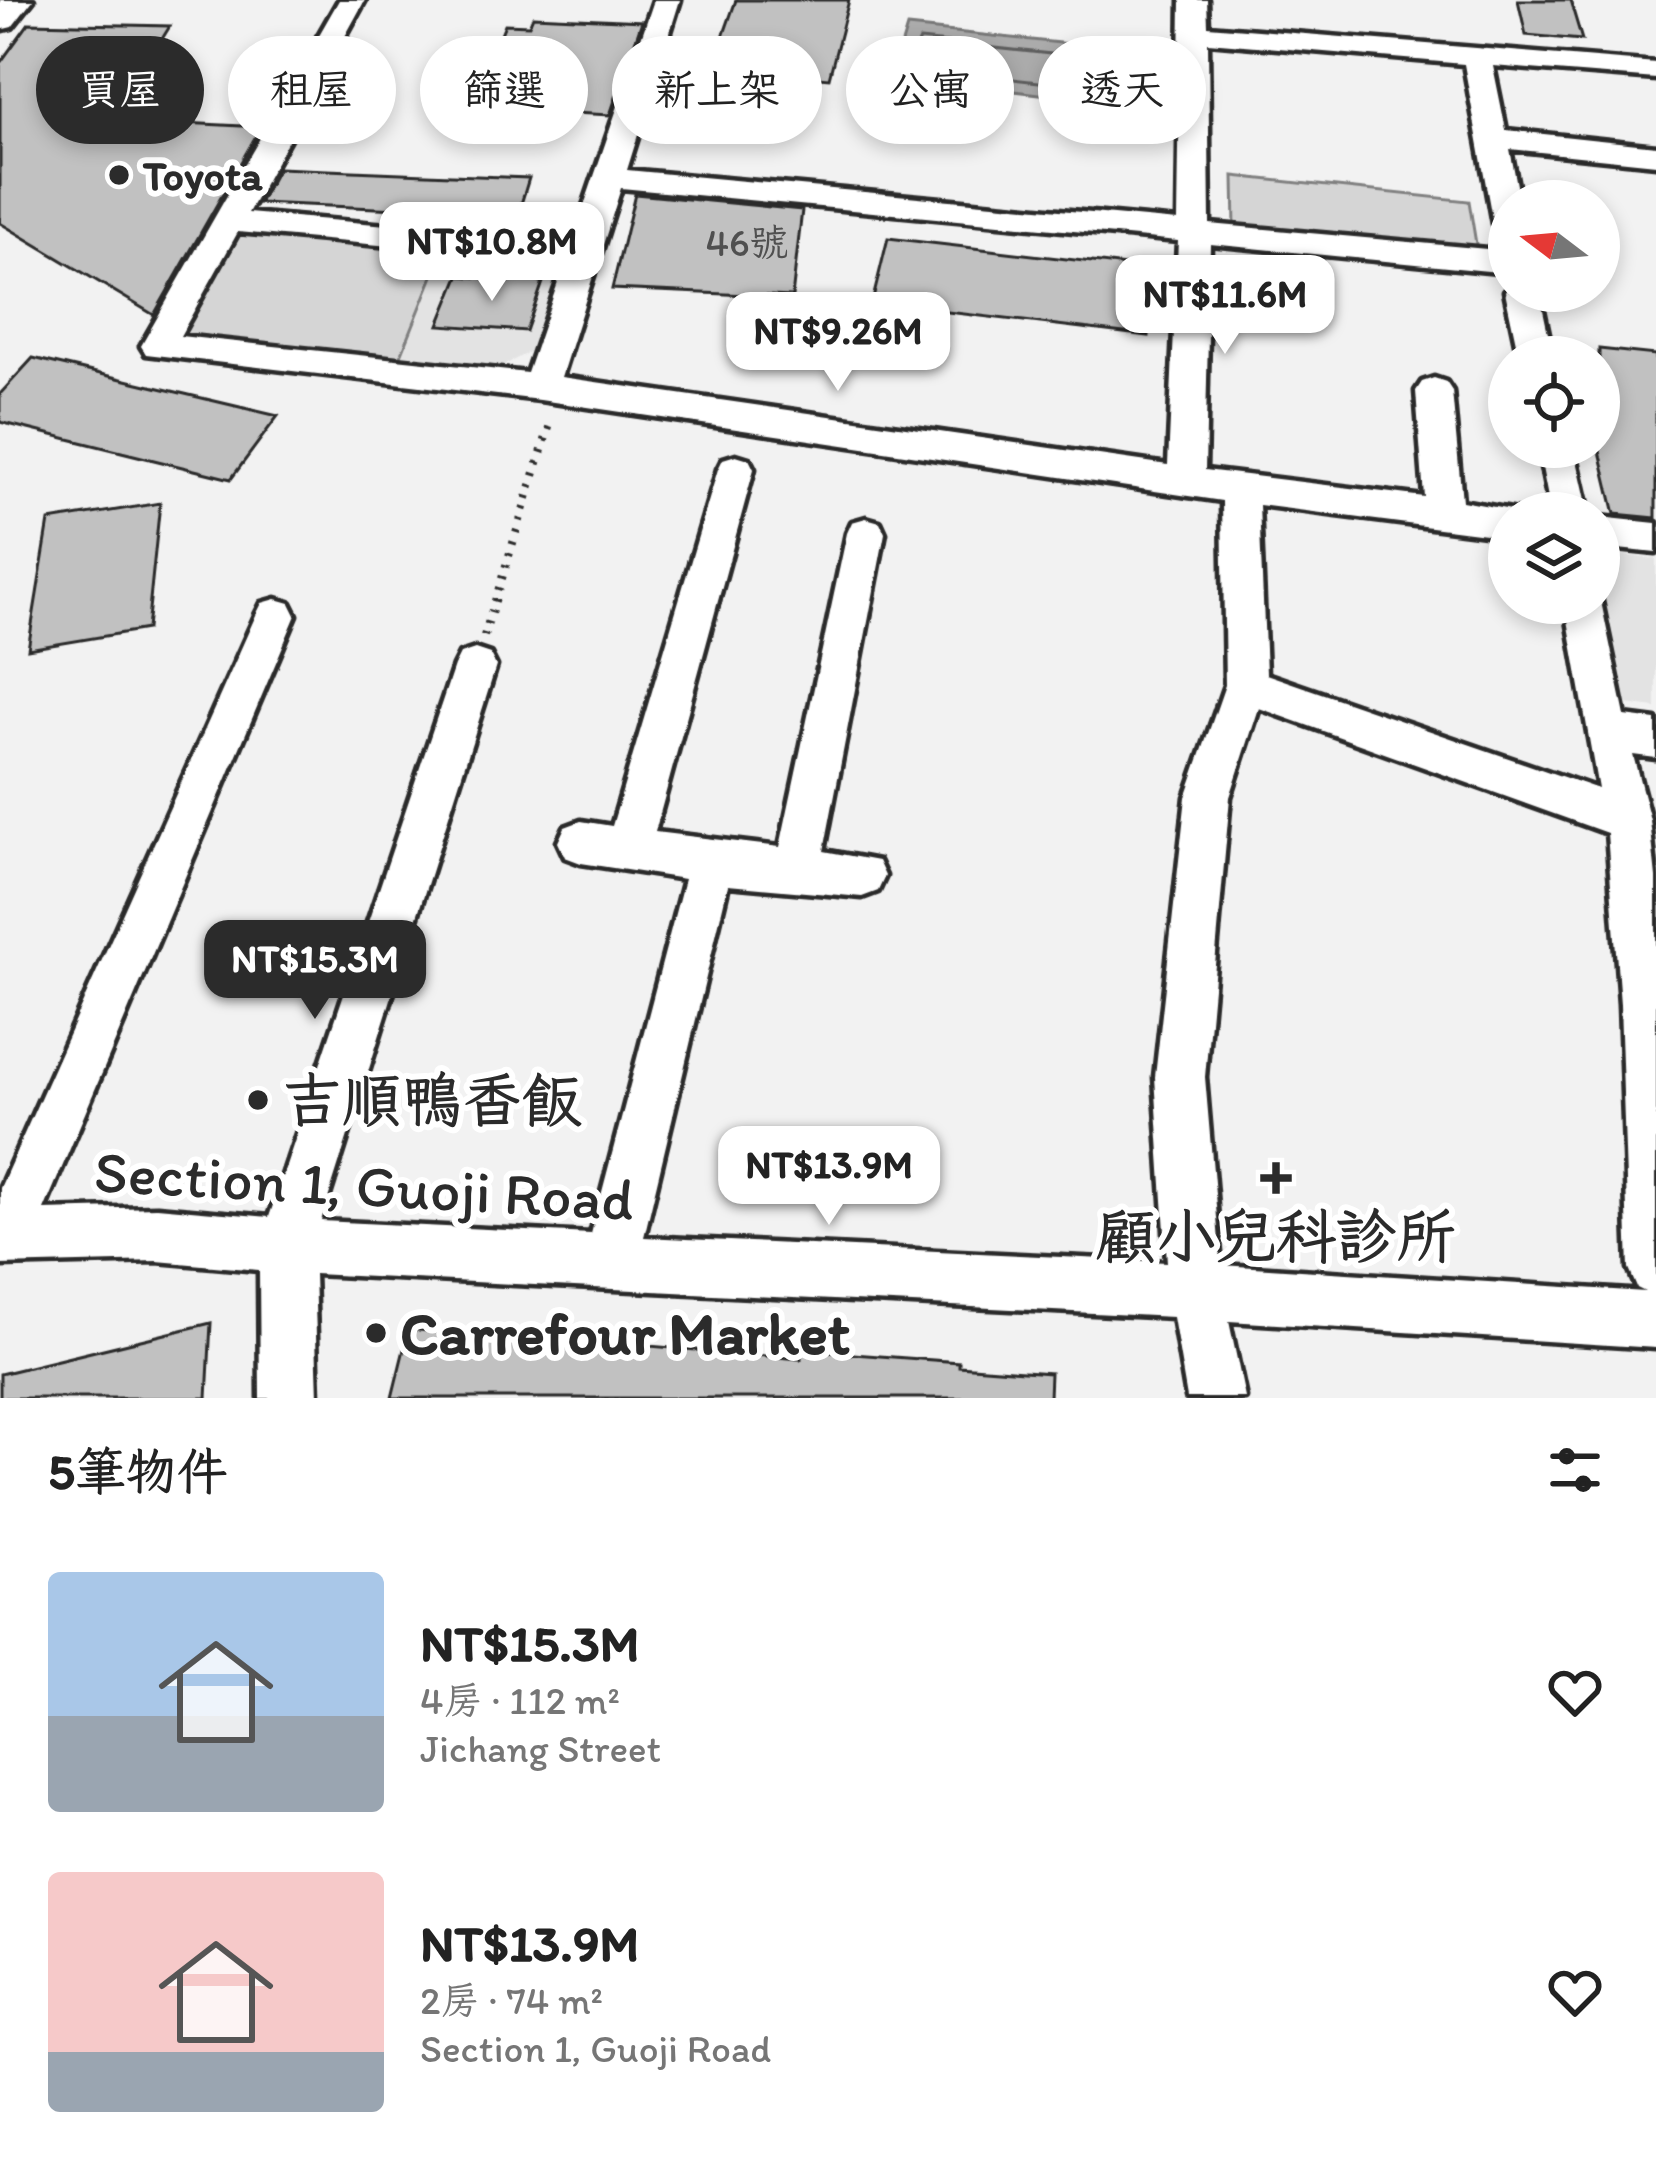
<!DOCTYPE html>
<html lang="zh-TW">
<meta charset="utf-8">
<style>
:root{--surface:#fff;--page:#f6f6f6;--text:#222;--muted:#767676;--accent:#2b2b2b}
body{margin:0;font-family:Itim,"LXGW WenKai TC",sans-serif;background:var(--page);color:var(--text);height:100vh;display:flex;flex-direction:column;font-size:45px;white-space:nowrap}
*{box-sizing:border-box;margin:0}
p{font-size:39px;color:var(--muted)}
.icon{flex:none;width:66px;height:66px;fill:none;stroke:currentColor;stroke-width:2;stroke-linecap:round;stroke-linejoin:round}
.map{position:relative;height:1398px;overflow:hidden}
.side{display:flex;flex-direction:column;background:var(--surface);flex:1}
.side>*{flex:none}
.guide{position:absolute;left:36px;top:36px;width:1584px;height:108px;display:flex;gap:24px}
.needle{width:78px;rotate:286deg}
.buttons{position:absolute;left:1488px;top:180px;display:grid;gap:24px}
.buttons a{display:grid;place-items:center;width:132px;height:132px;border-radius:50%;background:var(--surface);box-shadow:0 6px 18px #0003;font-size:60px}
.price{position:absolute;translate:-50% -102px;padding:0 27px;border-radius:24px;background:#fff;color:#222;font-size:39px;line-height:78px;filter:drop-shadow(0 3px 6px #0008)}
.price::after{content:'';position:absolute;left:50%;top:72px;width:36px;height:27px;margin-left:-18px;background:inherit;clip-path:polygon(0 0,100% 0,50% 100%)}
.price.selected{background:var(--accent);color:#fff}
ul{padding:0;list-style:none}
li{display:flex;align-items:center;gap:36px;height:300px;padding:0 48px}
li span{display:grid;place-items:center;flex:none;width:336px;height:240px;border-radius:12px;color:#555}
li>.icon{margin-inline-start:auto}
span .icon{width:144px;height:144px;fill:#fffc;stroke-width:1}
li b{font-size:51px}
h2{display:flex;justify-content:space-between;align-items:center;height:144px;padding:0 48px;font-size:51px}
.pill{padding:0 42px;border-radius:54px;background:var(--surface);box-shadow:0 6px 18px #0003;font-size:42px;line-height:108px}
.pill.selected{background:var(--accent);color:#fff}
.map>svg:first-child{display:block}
.built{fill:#e3e3e3}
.green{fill:#d5d5d5;stroke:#808080;stroke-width:3}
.water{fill:#ababab;stroke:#787878;stroke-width:3}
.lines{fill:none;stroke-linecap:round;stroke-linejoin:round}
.shore{stroke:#5e5e5e;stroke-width:3}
.building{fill:#c1c1c1;stroke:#2b2b2b;stroke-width:3}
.minor-casing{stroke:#2b2b2b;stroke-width:9}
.major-casing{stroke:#2b2b2b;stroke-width:9}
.path{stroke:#2b2b2b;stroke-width:8;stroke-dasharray:3 9;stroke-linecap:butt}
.minor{fill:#fff;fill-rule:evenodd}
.major{fill:#fff;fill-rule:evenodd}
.poi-dot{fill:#2b2b2b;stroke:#fff;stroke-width:4.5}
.labels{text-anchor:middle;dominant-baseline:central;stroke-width:12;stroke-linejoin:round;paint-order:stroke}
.far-number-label{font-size:39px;fill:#505050}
.far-poi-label{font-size:42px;font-weight:bold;fill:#2b2b2b;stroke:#fff;text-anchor:start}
.near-poi-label{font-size:60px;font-weight:bold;fill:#2b2b2b;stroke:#fff;text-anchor:start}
.near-street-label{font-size:60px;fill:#2b2b2b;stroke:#fff}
</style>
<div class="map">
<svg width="1656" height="1398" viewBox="0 0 1656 1398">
<rect width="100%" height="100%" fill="#f2f2f2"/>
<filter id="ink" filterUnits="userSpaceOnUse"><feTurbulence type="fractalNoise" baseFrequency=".00833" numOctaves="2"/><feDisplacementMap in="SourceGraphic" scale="24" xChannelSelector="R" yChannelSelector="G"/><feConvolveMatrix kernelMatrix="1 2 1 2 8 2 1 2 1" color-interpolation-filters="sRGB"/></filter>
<g filter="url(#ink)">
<path class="built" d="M443 251 586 253 538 347 499 368 400 358Z
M1599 553 1656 559V708L1627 704 1599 584Z"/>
<path class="green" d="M1234 176 1469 201 1478 256 1235 229Z
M231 234 443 251 400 358 180 343Z"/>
<path class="water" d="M907 27 1098 47 1091 100 892 77Z"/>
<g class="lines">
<path class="shore" d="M920 40 1079 57 1084 63 1081 81 1075 86 914 68 910 61Z"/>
</g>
<path class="building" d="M736 0H849L829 78 712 68Z
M1518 0H1570L1582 40 1526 35Z
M533 16 642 21 610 115 555 112 557 105 486 101 490 90H478L505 24 529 25Z
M29 23 170 26 151 57H159L121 120 261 127 154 315 0 223V63Z
M278 168 451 175 529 178 518 214 259 203Z
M635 194 802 210 792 297 612 289Z
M888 238 1152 269 1149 336 872 303Z
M459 276 543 282 526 331 439 325Z
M1599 349 1656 355V518L1615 514 1599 447Z
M33 358 185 394 278 416 231 479 0 422V394Z
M160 503 147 629 28 649 49 521Z
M211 1323 207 1398H0V1374Z
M409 1329 579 1347 580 1340 801 1359V1350L959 1362V1366L1050 1373 1049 1398H392Z"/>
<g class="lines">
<defs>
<path id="minor" d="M339 0H365L248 213 572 241 654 0H680L627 170 1178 221 1181 0H1207L1208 26 1656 63V79L1493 66 1506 130 1656 146V164L1510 149 1520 201H1509V234L1493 224 1464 64 1208 42 1210 224 1509 251V273L1210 244 1205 470 1424 497 1416 391 1422 382 1434 378 1446 382 1452 391 1462 501 1522 512 1509 513V537L1259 505 1266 674 1598 789 1565 603H1599V592L1625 716 1656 720V758L1633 755 1650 820 1656 878V1348L1229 1321 1245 1398H1187L1173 1317 314 1274 318 1398H260L259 1270 157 1261 0 1265V1188L256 615 262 603 276 599 290 603 296 615 44 1210 157 1207 269 1217 454 666 460 654 475 649 490 654 496 666 321 1221 591 1234 684 879 581 863 565 857 558 842 565 827 581 821 612 826 718 469 723 459 736 455 749 459 754 469 655 832 780 847 847 533 852 522 866 518 880 522 885 533 824 851 878 861 885 876 878 891 862 897 728 885 644 1237 1167 1262 1155 1077 1186 797 1225 685 1222 501 540 400 146 354 141 346ZM621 188 1178 241 1168 465 561 377ZM238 232 565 262 527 373 180 336ZM1259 708 1607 833 1620 1004 1629 1269 1637 1288 1645 1292 1221 1265 1205 1077 1230 797Z
M1509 285V291H1539L1553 357H1519L1505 291Z
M1538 447H1574L1589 513H1551Z
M1599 517 1656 523V553L1599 547Z"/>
<path id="major" d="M0 0H33L12 27 0 30Z"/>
</defs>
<use href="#minor" class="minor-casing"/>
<use href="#major" class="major-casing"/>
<path class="path" d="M484 636 551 421"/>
<use href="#minor" class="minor"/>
<use href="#major" class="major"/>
</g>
</g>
<g class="poi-dot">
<circle cx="119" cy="175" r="12"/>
<circle cx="258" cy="1100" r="12"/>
<path d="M1270 1160h12v12h12v12h-12v12h-12v-12h-12v-12h12z"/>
<circle cx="376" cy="1333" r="12"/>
</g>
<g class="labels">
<g class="far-number-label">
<text x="747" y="242">46號</text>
</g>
<g class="far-poi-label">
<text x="143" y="175">Toyota</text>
</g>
<g class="near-poi-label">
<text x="282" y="1100">吉順鴨香飯</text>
<text x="1276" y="1236" text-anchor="middle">顧小兒科診所</text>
<text x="400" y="1333">Carrefour Market</text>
</g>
<g class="near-street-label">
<text transform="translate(364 1185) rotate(3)">Section 1, Guoji Road</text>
</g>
</g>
</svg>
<div class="buttons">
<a><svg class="needle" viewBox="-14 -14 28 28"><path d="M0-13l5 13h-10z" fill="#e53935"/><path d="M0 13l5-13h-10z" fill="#767676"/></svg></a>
<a><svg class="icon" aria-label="locate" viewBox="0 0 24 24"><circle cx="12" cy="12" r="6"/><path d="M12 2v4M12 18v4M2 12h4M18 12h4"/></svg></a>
<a><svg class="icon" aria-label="layers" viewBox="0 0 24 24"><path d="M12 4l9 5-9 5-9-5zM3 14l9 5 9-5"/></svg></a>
</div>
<b class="price" style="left:492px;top:304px">NT$10.8M</b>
<b class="price" style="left:1225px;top:357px">NT$11.6M</b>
<b class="price" style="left:838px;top:394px">NT$9.26M</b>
<b class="price selected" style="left:315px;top:1022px">NT$15.3M</b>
<b class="price" style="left:829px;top:1228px">NT$13.9M</b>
<div class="guide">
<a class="pill selected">買屋</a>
<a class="pill">租屋</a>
<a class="pill">篩選</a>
<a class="pill">新上架</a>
<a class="pill">公寓</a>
<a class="pill">透天</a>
</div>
</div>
<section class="side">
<h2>5筆物件<svg class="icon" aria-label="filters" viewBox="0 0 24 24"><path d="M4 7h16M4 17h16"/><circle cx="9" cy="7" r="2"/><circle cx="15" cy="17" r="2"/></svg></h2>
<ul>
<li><span style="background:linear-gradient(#a9c7e8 60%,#9aa5b1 0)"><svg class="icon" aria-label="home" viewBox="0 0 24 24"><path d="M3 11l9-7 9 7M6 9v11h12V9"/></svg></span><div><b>NT$15.3M</b><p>4房 · 112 m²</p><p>Jichang Street</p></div><svg class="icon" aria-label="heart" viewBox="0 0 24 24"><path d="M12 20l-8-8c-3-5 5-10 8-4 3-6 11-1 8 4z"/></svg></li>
<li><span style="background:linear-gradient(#f6c9c9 75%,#9aa5b1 0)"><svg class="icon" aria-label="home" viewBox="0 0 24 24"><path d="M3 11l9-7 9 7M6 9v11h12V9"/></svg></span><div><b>NT$13.9M</b><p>2房 · 74 m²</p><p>Section 1, Guoji Road</p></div><svg class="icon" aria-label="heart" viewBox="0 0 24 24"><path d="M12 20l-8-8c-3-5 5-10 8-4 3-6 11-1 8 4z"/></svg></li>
</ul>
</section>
